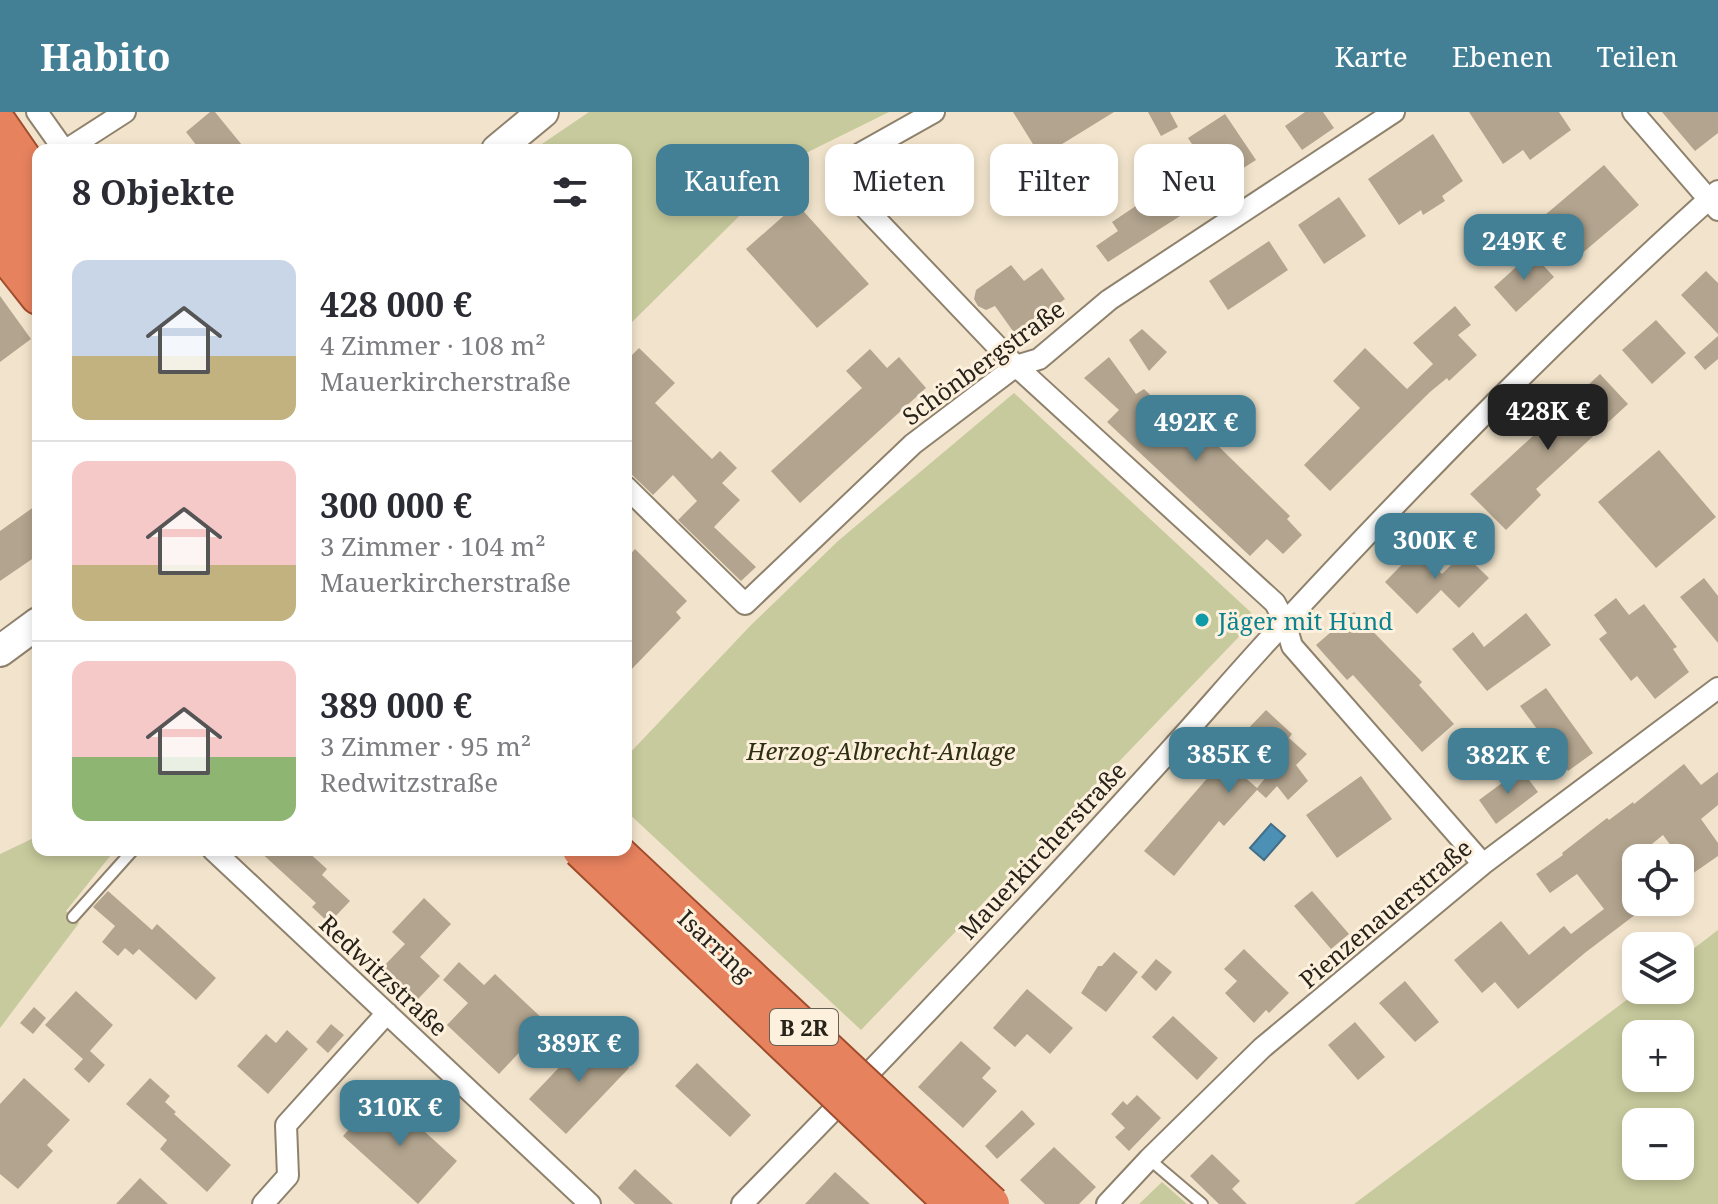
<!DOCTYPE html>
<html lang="de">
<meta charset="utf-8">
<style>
:root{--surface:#fff;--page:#f2f2f3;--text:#2b2b33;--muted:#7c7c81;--line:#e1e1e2;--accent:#438096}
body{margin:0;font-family:"Noto Serif",serif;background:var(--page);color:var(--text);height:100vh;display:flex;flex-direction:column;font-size:30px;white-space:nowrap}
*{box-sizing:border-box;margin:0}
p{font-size:26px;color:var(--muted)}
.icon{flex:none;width:44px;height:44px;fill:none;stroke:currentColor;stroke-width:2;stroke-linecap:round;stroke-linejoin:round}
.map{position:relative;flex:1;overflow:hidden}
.sheet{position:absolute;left:32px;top:32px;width:600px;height:712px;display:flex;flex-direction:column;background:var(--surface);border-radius:16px;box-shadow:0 4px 12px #0003}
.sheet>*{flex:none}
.hud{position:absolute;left:656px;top:32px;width:760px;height:72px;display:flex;gap:16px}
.tools{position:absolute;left:1622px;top:732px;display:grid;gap:16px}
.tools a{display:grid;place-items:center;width:72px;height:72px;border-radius:16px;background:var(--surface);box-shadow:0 4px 12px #0003;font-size:40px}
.price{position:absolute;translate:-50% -68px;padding:0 18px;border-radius:16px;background:var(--accent);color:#fff;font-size:26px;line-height:52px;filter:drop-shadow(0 2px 4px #0008)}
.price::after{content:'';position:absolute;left:50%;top:48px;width:24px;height:18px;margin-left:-12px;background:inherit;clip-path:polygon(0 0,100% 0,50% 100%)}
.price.on{background:#222;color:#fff}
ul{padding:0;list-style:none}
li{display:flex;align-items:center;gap:24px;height:200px;padding:0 40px}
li+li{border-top:2px solid var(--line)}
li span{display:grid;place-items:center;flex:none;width:224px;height:160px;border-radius:16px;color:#555}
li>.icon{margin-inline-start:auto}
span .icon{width:96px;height:96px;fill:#fffc;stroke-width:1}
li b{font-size:34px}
h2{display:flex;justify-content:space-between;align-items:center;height:96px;padding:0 40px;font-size:34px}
.pill{padding:0 28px;border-radius:16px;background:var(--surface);box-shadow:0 4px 12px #0003;font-size:28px;line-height:72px}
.pill.on{background:var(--accent);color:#fff}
header{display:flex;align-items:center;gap:48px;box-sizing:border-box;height:112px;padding:0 40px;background:var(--accent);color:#fff}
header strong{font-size:38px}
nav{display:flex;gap:44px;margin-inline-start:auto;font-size:28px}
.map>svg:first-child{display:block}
.green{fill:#c7ca9c;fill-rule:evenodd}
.water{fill:#4d90b6;stroke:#426f87;stroke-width:2}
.building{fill:#b2a48e}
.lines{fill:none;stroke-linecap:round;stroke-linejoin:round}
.service-casing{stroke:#8f826d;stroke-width:14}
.minor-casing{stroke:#8f826d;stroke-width:24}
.secondary-casing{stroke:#8f826d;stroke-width:34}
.trunk-casing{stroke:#a04c2c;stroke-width:38}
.service{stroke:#fff;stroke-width:10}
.minor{stroke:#fff;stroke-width:20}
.secondary{stroke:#fff;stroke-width:30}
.trunk{stroke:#e7825e;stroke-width:34}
.trunk-bridge-casing{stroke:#a04c2c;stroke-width:38;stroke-linecap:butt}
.trunk-bridge{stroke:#e7825e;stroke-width:34}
.culture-dot{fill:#0f9aa8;stroke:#fdf1de;stroke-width:3}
.labels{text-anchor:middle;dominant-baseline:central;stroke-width:6;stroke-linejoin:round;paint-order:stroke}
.shield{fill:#fdf1de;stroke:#676055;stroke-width:2}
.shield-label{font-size:22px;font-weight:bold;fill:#27221a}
.street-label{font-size:24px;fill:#27221a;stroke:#fdf1de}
.culture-label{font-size:24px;fill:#0d838f;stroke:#fdf1de;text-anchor:start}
.park-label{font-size:24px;font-style:italic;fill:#2f3012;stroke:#fdf1de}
</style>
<header>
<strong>Habito</strong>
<nav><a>Karte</a><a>Ebenen</a><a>Teilen</a></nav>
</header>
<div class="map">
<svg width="1718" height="1092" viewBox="0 0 1718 1092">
<rect width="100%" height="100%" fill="#f2e4cc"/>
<path class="green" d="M589 0H889L800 44 626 216V38H533Z
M1014 281 1257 506 861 918 626 699V645L751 513 838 429Z
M38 724V738H115L66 799 79 811 0 916V742Z
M1718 818V1092H1354L1640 878H1680V847ZM1636 922H1680V966H1636ZM1680 1010V1054H1636V1010Z
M1162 1070 1187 1092H1139Z"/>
<path class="water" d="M1271 712 1285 724 1264 748 1250 736Z"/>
<path class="building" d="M210 0H215L246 38H200L186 20Z
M1013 0H1114L1041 45Z
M1148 0H1170L1178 15 1161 24Z
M1305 0H1323L1334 16 1302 38 1285 14Z
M1469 0H1559L1571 18 1530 48 1523 38 1503 52Z
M1662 0H1718V21L1695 39Z
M1225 2 1256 48 1218 72 1188 26Z
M1433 22 1463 69 1442 84 1445 89 1423 103 1421 98 1399 113 1368 67Z
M1604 53 1639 93 1580 143 1545 103Z
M1170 71 1188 99 1108 150 1096 134 1118 119 1112 110Z
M1339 85 1366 124 1324 152 1298 113Z
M797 92 869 172 817 216 746 137Z
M1269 129 1288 158 1228 198 1209 169Z
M1532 141 1554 165 1516 200 1494 175Z
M1011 153 1024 169 1042 156 1065 187 1047 200 1050 205 1036 214 1033 208 1015 222 995 194 986 198 978 194 974 187 976 178Z
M1706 159 1718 171V222L1681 183Z
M0 184 31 227 0 250Z
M1455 194 1471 213 1458 223 1477 243 1449 269 1447 266 1430 280 1330 379 1304 353 1360 296 1333 269 1365 236 1407 277 1433 252 1413 231Z
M1656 208 1686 241 1652 272 1622 238Z
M1142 217 1167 240 1149 259 1129 228Z
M1718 224V247L1705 258 1694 245Z
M639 236 675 271 655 291 712 347 720 339 737 356 722 371 740 388 714 415 756 455 741 469 678 408 697 389 673 363 653 383 626 357V249Z
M870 237 887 256 899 245 926 276 800 391 771 359 862 276 846 259Z
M1109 245 1136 282 1144 277 1177 309 1198 287 1227 314 1213 329 1290 404 1287 407 1302 423 1283 442 1267 427 1250 444 1107 310 1119 298 1084 266Z
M1600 262 1628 292 1536 377 1541 383 1506 418 1470 382Z
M1659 338 1716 405 1656 456 1598 390Z
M38 392V443L0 469V419Z
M635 437 687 489 676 500 681 506 626 563V447Z
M1416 438 1442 462 1463 441 1489 466 1459 496 1441 478 1417 502 1385 470Z
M1704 466 1718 484V531L1680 485Z
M1616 486 1629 503 1644 492 1677 535 1673 537 1689 560 1655 587 1637 564 1631 569 1599 527 1607 521 1594 503Z
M1354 500 1422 570 1419 573 1454 612 1422 640 1353 563 1347 568 1316 533Z
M1526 501 1551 533 1487 579 1452 537 1473 520 1484 535Z
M1546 576 1593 641 1568 659 1520 594Z
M1266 598 1292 622 1289 626 1307 642 1296 653 1308 669 1288 688 1277 674 1266 686 1257 678 1224 714 1219 709 1174 764 1144 739 1224 647 1257 676 1277 652 1244 621Z
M1684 652 1701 673 1718 660V693L1701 707 1718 731V744L1692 762 1663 723 1636 745V790H1652L1586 840 1518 897 1495 870 1482 881 1454 848 1501 809 1529 843 1564 814 1571 822 1604 797 1577 762 1550 781 1536 762 1563 743 1562 741 1607 706 1609 708 1633 690 1634 692Z
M1521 657 1538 680 1496 712 1479 688Z
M1361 664 1392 707 1337 746 1306 703Z
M258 738H306L327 757 322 763 350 789 329 811 312 795 316 791Z
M108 779 152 818 157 812 216 866 196 888 139 837 133 843 125 836 118 844 102 830 115 814 93 795Z
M1312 779 1349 822 1331 837 1294 794Z
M424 786 451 812 420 845 440 864 418 887 383 855 405 832 392 820Z
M1244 837 1289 881 1269 901 1266 898 1254 911 1225 881 1237 869 1224 857Z
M1114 840 1138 860 1106 900 1081 881 1098 854H1102Z
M1156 847 1172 860 1156 879 1141 865Z
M459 850 484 873 495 862 547 911 499 962 447 913 468 891 443 868Z
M1405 869 1439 910 1415 930 1379 891Z
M1027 877 1073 916 1050 942 1027 922 1015 935 993 916Z
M76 879 113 913 90 939 105 953 89 971 74 957 83 947 45 913Z
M34 895 46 906 33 922 20 911Z
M1173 904 1218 946 1197 968 1152 925Z
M1355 910 1385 945 1358 968 1328 933Z
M331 912 344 923 328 941 316 930Z
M287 918 308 937 268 982 237 954 266 922 276 931Z
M592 921 629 956 566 1022 529 987Z
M961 929 991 956 982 966 997 979 963 1016 918 975Z
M697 951 751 1003 730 1025 675 974Z
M24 966 70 1008 47 1033 53 1039 18 1077 0 1062V992Z
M150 966 170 984 165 990 176 1000 174 1002 231 1053 207 1080 160 1037 167 1028 126 992Z
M382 981 457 1049 418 1092 343 1024Z
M1137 983 1161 1006 1129 1039 1115 1025 1125 1016 1111 1002 1123 989 1127 993Z
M1022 998 1035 1012 997 1047 985 1034Z
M1054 1035 1096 1075 1079 1092H1045L1020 1068Z
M1212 1042 1240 1069 1232 1077 1247 1092H1219L1190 1064Z
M635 1057 673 1092H635L618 1076Z
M835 1060 870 1092H805Z
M140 1066 168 1092H116Z"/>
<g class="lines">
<defs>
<path id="service" d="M73 805 133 738
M1149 1047 1202 1092"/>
<path id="minor" d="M37 0 64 38
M934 0 861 41 844 55 851 81 1016 254 1275 491 1285 510 1292 534 1483 752
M1633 0 1718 98
M66 38 125 0
M626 375 745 492 913 332 1016 254 1039 247 1109 188 1394 0
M213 738 590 1092
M263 1092 288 1064 286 1013 387 901
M742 1092C889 942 1033 790 1174 634 1212 592 1248 549 1287 508 1425 359 1567 214 1718 79
M1107 1092 1149 1047 1262 936 1483 752 1718 576"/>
<path id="secondary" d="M497 38 543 0
M0 539 38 511"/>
<path id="trunk" d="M0 12 38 67
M0 57 38 109
M0 100 38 149
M0 137 38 185"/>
</defs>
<use href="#service" class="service-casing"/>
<use href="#minor" class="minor-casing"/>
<use href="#secondary" class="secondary-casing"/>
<use href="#trunk" class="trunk-casing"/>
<use href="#service" class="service"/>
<use href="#minor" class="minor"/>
<use href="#secondary" class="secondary"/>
<use href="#trunk" class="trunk"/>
<defs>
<path id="trunk-bridge" d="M580 738 952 1092
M615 738 992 1092"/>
</defs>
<use href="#trunk-bridge" class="trunk-bridge-casing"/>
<use href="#trunk-bridge" class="trunk-bridge"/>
</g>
<circle class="culture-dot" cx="1202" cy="508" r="8"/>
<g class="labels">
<rect class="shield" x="770" y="897" width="68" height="36" rx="6"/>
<g class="shield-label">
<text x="804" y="915">B 2R</text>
</g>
<g class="street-label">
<text transform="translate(983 250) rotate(-36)">Schönbergstraße</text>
<text transform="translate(1042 738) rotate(-47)">Mauerkircherstraße</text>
<text transform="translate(1385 801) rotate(-40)">Pienzenauerstraße</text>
<text transform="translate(716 833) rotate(43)">Isarring</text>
<text transform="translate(384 863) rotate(43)">Redwitzstraße</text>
</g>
<g class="culture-label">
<text x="1218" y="508">Jäger mit Hund</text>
</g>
<g class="park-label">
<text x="881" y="638">Herzog-Albrecht-Anlage</text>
</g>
</g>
</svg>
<div class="tools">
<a><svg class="icon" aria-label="locate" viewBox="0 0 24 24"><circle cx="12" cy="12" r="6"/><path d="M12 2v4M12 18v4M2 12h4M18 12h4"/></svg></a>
<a><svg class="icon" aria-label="layers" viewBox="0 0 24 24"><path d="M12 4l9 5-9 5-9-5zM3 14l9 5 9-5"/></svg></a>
<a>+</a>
<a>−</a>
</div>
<b class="price" style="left:1524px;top:170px">249K €</b>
<b class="price on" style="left:1548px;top:340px">428K €</b>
<b class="price" style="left:1196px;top:351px">492K €</b>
<b class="price" style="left:1435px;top:469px">300K €</b>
<b class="price" style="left:1229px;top:683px">385K €</b>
<b class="price" style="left:1508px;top:684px">382K €</b>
<b class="price" style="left:579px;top:972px">389K €</b>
<b class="price" style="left:400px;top:1036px">310K €</b>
<div class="hud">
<a class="pill on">Kaufen</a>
<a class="pill">Mieten</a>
<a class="pill">Filter</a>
<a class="pill">Neu</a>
</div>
<section class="sheet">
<h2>8 Objekte<svg class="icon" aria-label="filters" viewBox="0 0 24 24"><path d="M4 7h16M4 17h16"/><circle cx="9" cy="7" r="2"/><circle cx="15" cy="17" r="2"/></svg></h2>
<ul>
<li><span style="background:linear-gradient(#c9d6e8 60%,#c2b280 0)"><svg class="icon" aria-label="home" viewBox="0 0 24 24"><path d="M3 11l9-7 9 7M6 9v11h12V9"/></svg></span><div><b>428 000 €</b><p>4 Zimmer · 108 m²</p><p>Mauerkircherstraße</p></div></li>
<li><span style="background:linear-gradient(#f6c9c9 65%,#c2b280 0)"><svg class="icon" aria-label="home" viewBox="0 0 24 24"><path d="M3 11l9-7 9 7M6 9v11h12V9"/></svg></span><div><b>300 000 €</b><p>3 Zimmer · 104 m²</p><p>Mauerkircherstraße</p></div></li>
<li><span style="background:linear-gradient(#f6c9c9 60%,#8fb573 0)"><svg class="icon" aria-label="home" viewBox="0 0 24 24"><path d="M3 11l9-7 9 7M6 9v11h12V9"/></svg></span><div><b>389 000 €</b><p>3 Zimmer · 95 m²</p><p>Redwitzstraße</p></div></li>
</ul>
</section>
</div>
